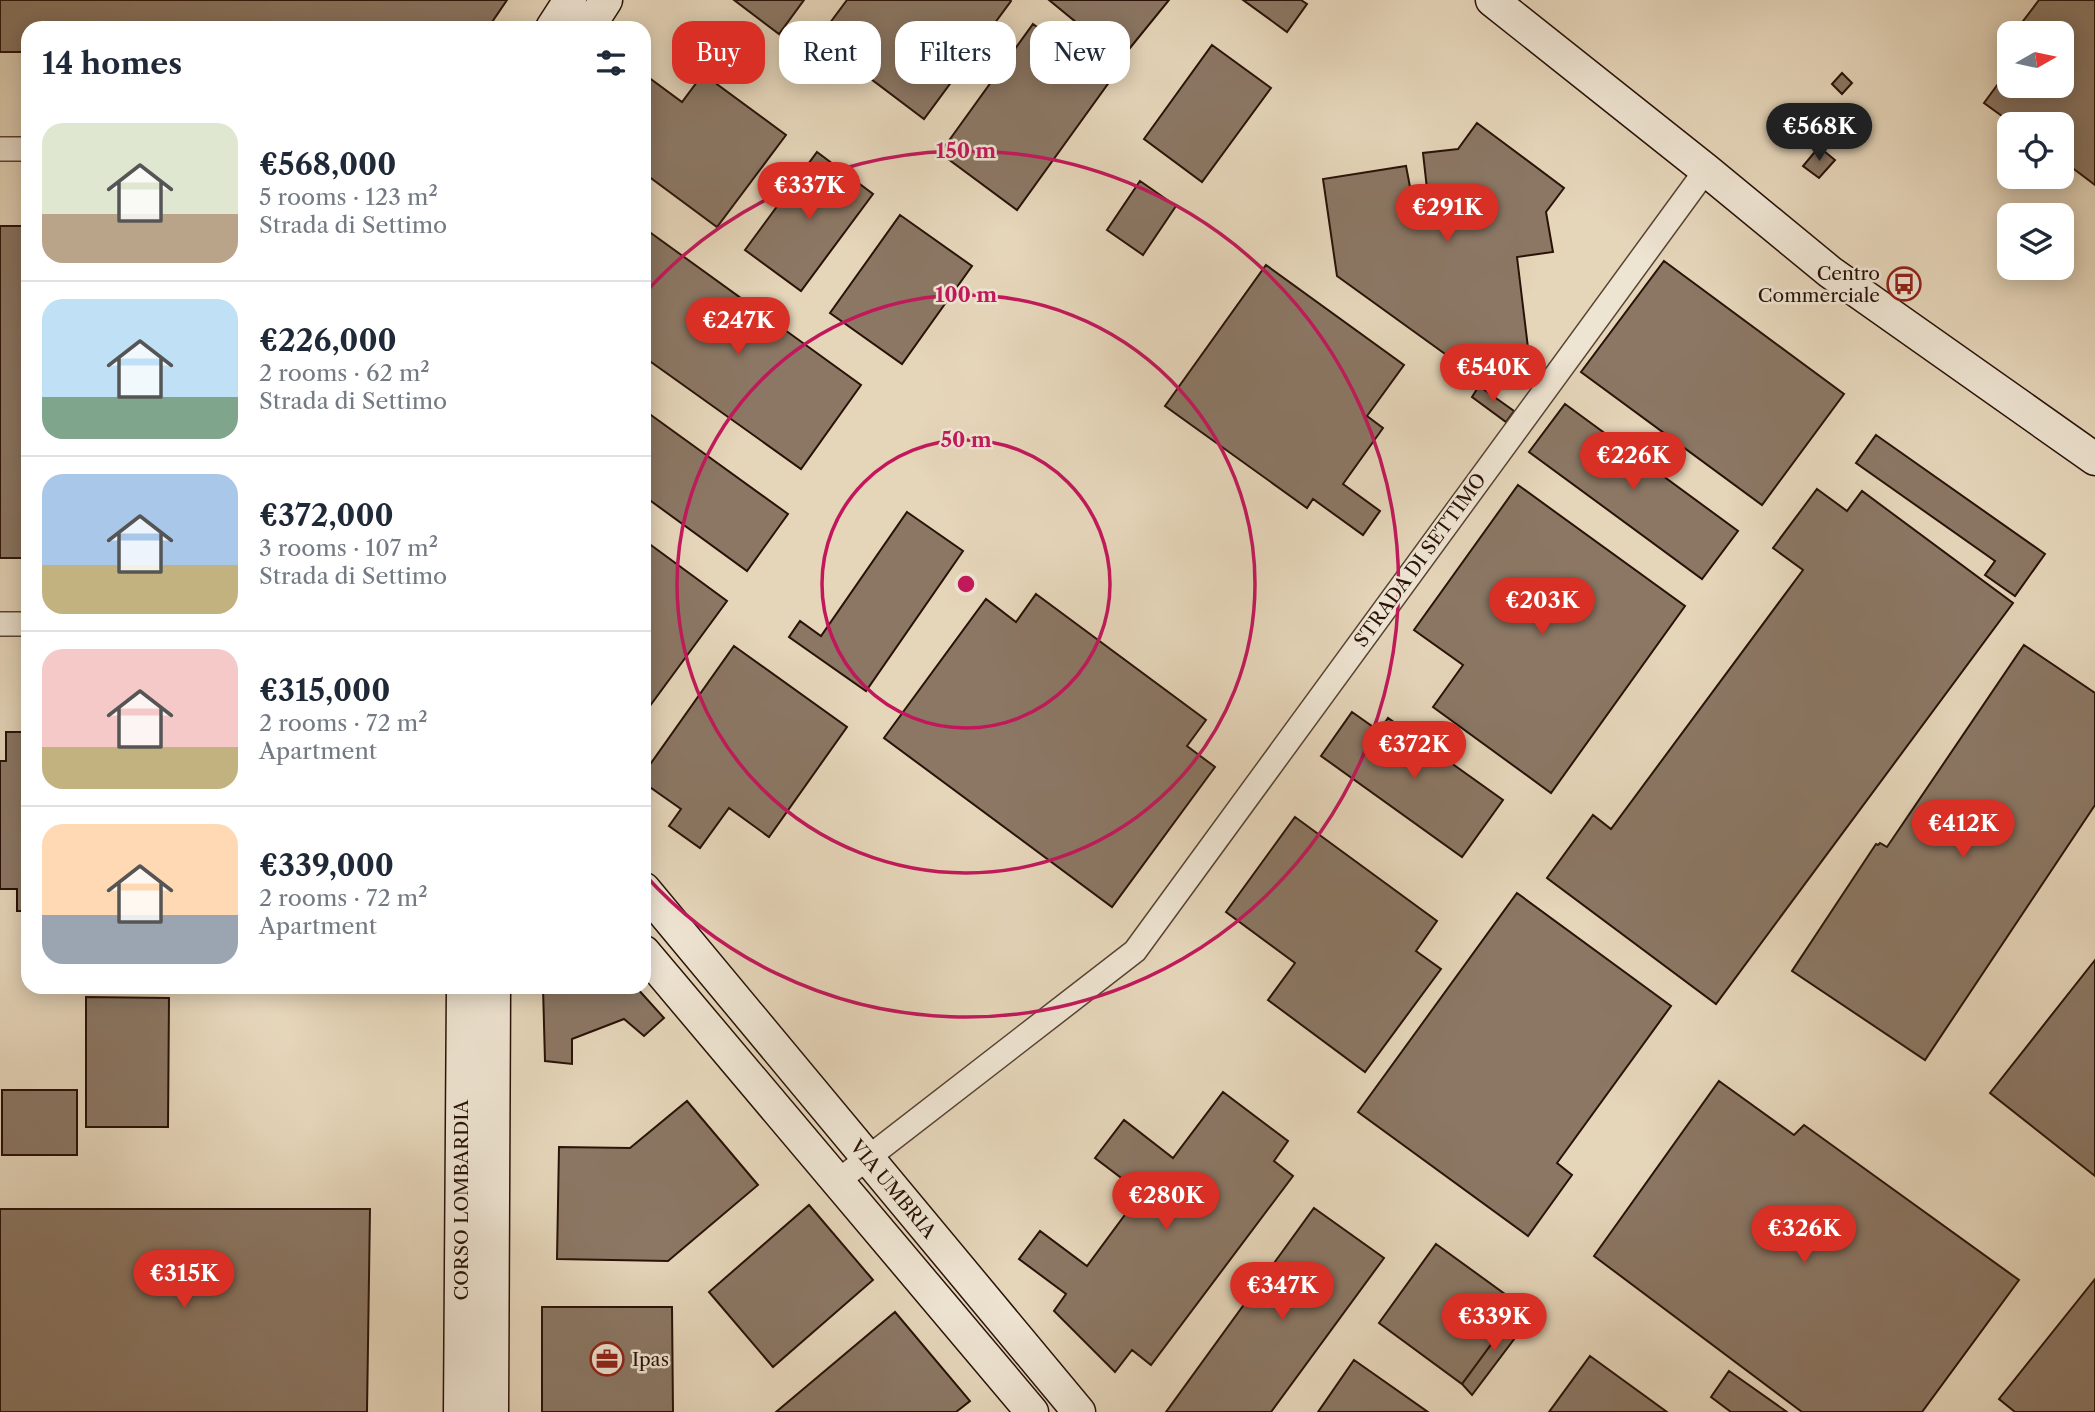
<!DOCTYPE html>
<meta charset="utf-8">
<style>
:root{--surface:#fff;--page:#f6f6f7;--text:#1f2937;--muted:#747a83;--line:#e0e1e3;--accent:#d93025}
body{margin:0;font-family:"Libre Caslon Text",serif;background:var(--page);color:var(--text);height:100vh;display:flex;flex-direction:column;font-size:26px;white-space:nowrap}
*{box-sizing:border-box;margin:0}
p{font-size:23px;color:var(--muted)}
.icon{flex:none;width:38px;height:38px;fill:none;stroke:currentColor;stroke-width:2;stroke-linecap:round;stroke-linejoin:round}
.map{position:relative;flex:1;overflow:hidden}
.details{position:absolute;left:21px;top:21px;width:630px;height:973px;display:flex;flex-direction:column;background:var(--surface);border-radius:21px;box-shadow:0 4px 18px #0003}
.details>*{flex:none}
.top-card{position:absolute;left:672px;top:21px;width:665px;height:63px;display:flex;gap:14px}
.needle{width:46px;rotate:81deg}
.controls{position:absolute;left:1997px;top:21px;display:grid;gap:14px}
.controls a{display:grid;place-items:center;width:77px;height:77px;border-radius:14px;background:var(--surface);box-shadow:0 4px 18px #0003;font-size:35px}
.price{position:absolute;translate:-50% -60px;padding:0 16px;border-radius:24px;background:var(--accent);color:#fff;font-size:23px;line-height:46px;filter:drop-shadow(0 2px 4px #0008)}
.price::after{content:'';position:absolute;left:50%;top:42px;width:21px;height:16px;margin-left:-10px;background:inherit;clip-path:polygon(0 0,100% 0,50% 100%)}
.price.current{background:#222;color:#fff}
ul{padding:0;list-style:none}
li{display:flex;align-items:center;gap:21px;height:175px;padding:0 21px}
li+li{border-top:2px solid var(--line)}
li span{display:grid;place-items:center;flex:none;width:196px;height:140px;border-radius:21px;color:#555}
li>.icon{margin-inline-start:auto}
span .icon{width:84px;height:84px;fill:#fffc;stroke-width:1}
li b{font-size:30px}
h2{display:flex;justify-content:space-between;align-items:center;height:84px;padding:0 21px;font-size:30px}
.chip{padding:0 24px;border-radius:21px;background:var(--surface);box-shadow:0 4px 18px #0003;font-size:24px;line-height:63px}
.chip.current{background:var(--accent);color:#fff}
.map>svg:first-child{display:block}
.building{fill:#8b7764;stroke:#291208;stroke-width:2}
.lines{fill:none;stroke-linecap:round;stroke-linejoin:round}
.street-casing{stroke:#584334;stroke-width:26}
.secondary-casing{stroke:#291208;stroke-width:35}
.street{stroke:#eee4d2;stroke-width:23}
.secondary{stroke:#eee4d2;stroke-width:32}
.ring{fill:none;stroke:#c2185b;stroke-width:3.5}
.labels{text-anchor:middle;dominant-baseline:central;stroke-width:5;stroke-linejoin:round;paint-order:stroke}
.poi-label{font-size:19px;fill:#291208;stroke:#eee4d2;text-anchor:end}
.street-label{font-size:19px;fill:#291208;stroke:#eee4d2}
.centre{fill:#c2185b;stroke:#eee4d2;stroke-width:3.5}
.ring-label{font-size:21px;text-anchor:middle;font-weight:bold;fill:#c2185b;stroke:#eee4d2;stroke-width:5;stroke-linejoin:round;paint-order:stroke}
</style>
<div class="map">
<svg width="2095" height="1412" viewBox="0 0 2095 1412">
<rect width="100%" height="100%" fill="#e5d5b9"/>
<filter id="stains"><feTurbulence type="fractalNoise" baseFrequency=".00286" numOctaves="4"/><feColorMatrix values="0 0 0 0 .2 0 0 0 0 .09 0 0 0 0 .02 0 0 0 .5 -.17"/></filter>
<radialGradient id="worn" r=".72"><stop offset=".6" stop-color="#630" stop-opacity="0"/><stop offset="1" stop-color="#630" stop-opacity=".3"/></radialGradient>
<path class="building" d="M0 0H507L488 28H28V52H0Z
M734 0H804L779 34Z
M847 0H1010L1011 1 924 119 818 39Z
M1049 0H1169L1121 59Z
M1243 0H1301L1307 4 1287 32Z
M2039 0H2095V185L2062 160V124H2013L1984 103 2009 69V86H2062V33H2014Z
M1033 24 1110 81 1017 210 940 153Z
M1212 45 1271 88 1202 182 1144 139Z
M1842 73 1852 83 1842 94 1832 84Z
M644 74 682 102 703 74 786 135 717 227 644 173Z
M1477 123 1564 188 1546 212 1553 252 1517 257 1529 356 1459 364 1337 276 1323 179 1406 166 1411 192 1427 189 1423 153 1458 149Z
M1819 147 1835 160 1819 178 1803 166Z
M817 152 873 194 801 291 745 250Z
M1140 181 1176 206 1143 255 1107 230Z
M900 215 972 266 902 364 830 313Z
M0 226H28V558H0Z
M644 228 861 385 801 469 644 357Z
M1664 261 1844 394 1762 505 1581 372Z
M1266 265 1404 365 1367 416 1383 428 1343 484 1380 511 1363 535 1313 499 1307 508 1165 406Z
M1479 386 1514 411 1506 422 1472 397Z
M1565 404 1738 531 1702 579 1529 452Z
M644 410 788 514 747 571 644 496Z
M1876 435 2045 554 2015 596 1985 575 1995 561 1856 463Z
M1518 485 1685 606 1551 793 1433 707 1463 665 1414 630Z
M1817 489 1847 511 1862 491 2013 603 1716 1004 1547 878 1593 815 1611 829 1803 570 1773 548Z
M907 512 963 551 866 691 789 637 800 621 821 636Z
M644 540 727 601 644 714Z
M1036 594 1206 720 1187 746 1215 767 1112 907 884 738 986 599 1016 622Z
M2024 645 2095 693V805L1925 1060 1792 971 1876 844 1878 845 1880 843 1887 847Z
M734 646 847 727 769 837 729 808 700 848 669 826 681 809 644 783V773Z
M1352 712 1379 731 1388 718 1503 800 1462 857 1321 756Z
M6 732H28V911H17V889H0V761H6Z
M1295 817 1437 921 1416 951 1441 969 1365 1072 1268 1000 1295 963 1226 912Z
M1517 893 1671 1006 1557 1163 1572 1175 1528 1236 1358 1112Z
M2095 960V1176L1990 1093Z
M543 987H636L664 1018 644 1036 624 1019 572 1039V1064L545 1061Z
M86 997 169 998 168 1127H86Z
M1719 1081 1794 1135 1804 1125 2019 1280 1922 1412H1802L1594 1256Z
M2 1090H77V1155H2Z
M1223 1092 1288 1141 1274 1161 1293 1176 1151 1365 1132 1350 1115 1372 1054 1311 1066 1294 1019 1259 1040 1231 1087 1266 1141 1193 1095 1158 1124 1120 1173 1158Z
M687 1101 758 1185 668 1261 557 1259 559 1147 630 1148Z
M809 1205 873 1280 773 1367 709 1292Z
M1314 1208 1384 1258 1271 1412H1166Z
M0 1209H370L367 1412H0Z
M1436 1244 1520 1305 1462 1384 1379 1323Z
M2095 1279V1412H2015L1999 1399Z
M542 1307H672L673 1412H542Z
M895 1312 970 1401 956 1412H776Z
M1515 1312 1527 1322 1472 1395 1462 1384Z
M1590 1356 1667 1412H1549Z
M1354 1360 1428 1412H1318Z
M1729 1371 1787 1412H1731L1711 1397Z"/>
<g class="lines">
<defs>
<path id="street" d="M0 149H28
M0 624H28
M838 1181 1135 951 1706 170"/>
<path id="secondary" d="M1492 0 1706 170 1830 272 2095 459
M552 28 570 0
M588 28 606 0
M644 889 1079 1412
M644 952 1032 1412
M460 1412 463 987
M492 1412 494 987"/>
</defs>
<use href="#street" class="street-casing"/>
<use href="#secondary" class="secondary-casing"/>
<use href="#street" class="street"/>
<use href="#secondary" class="secondary"/>
</g>
<g class="ring">
<circle cx="966" cy="584" r="144"/>
<circle cx="966" cy="584" r="289"/>
<path d="M644 294A433 433 0 1 1 644 874"/>
</g>
<defs>
<symbol id="bus-ring" viewBox="-11 -11 22 22"><circle r="9.5" fill="#eee4d2" stroke="#8f2418" stroke-width="1.5"/><path d="M-5-6H5V4H4V6H2V4H-2V6H-4V4H-5ZM-3.5-4V0h7V-4ZM-3.5 1.2v1.5H-2V1.2ZM2 1.2v1.5H3.5V1.2Z" fill="#8f2418"/></symbol>
<symbol id="office-ring" viewBox="-11 -11 22 22"><circle r="9.5" fill="#eee4d2" stroke="#8f2418" stroke-width="1.5"/><path d="M-6-3h4V-5.5h4V-3h4V5H-6ZM-1-4.5V-3h2v-1.5ZM-6 0V1H6V0Z" fill="#8f2418"/></symbol>
</defs>
<g fill-rule="evenodd">
<use href="#bus-ring" x="1885" y="265" width="38" height="38"/>
<use href="#office-ring" x="588" y="1340" width="38" height="38"/>
</g>
<g class="labels">
<g class="poi-label">
<text x="1880" y="273">Centro<tspan x="1880" dy="22">Commerciale</tspan></text>
<text x="632" y="1359" text-anchor="start">Ipas</text>
</g>
<g class="street-label">
<text transform="translate(1420 560) rotate(-54)">STRADA DI SETTIMO</text>
<text transform="translate(893 1189) rotate(50)">VIA UMBRIA</text>
<text transform="translate(461 1200) rotate(-90)">CORSO LOMBARDIA</text>
</g>
</g>
<circle cx="966" cy="584" r="10" class="centre"/>
<g class="ring-label">
<text x="966" y="158">150 m</text>
<text x="966" y="302">100 m</text>
<text x="966" y="447">50 m</text>
</g>
<rect width="100%" height="100%" filter="url(#stains)"/>
<rect width="100%" height="100%" fill="url(#worn)"/>
</svg>
<div class="controls">
<a><svg class="needle" viewBox="-14 -14 28 28"><path d="M0-13l5 13h-10z" fill="#e53935"/><path d="M0 13l5-13h-10z" fill="#747a83"/></svg></a>
<a><svg class="icon" aria-label="locate" viewBox="0 0 24 24"><circle cx="12" cy="12" r="6"/><path d="M12 2v4M12 18v4M2 12h4M18 12h4"/></svg></a>
<a><svg class="icon" aria-label="layers" viewBox="0 0 24 24"><path d="M12 4l9 5-9 5-9-5zM3 14l9 5 9-5"/></svg></a>
</div>
<b class="price current" style="left:1819px;top:163px">€568K</b>
<b class="price" style="left:809px;top:222px">€337K</b>
<b class="price" style="left:1447px;top:244px">€291K</b>
<b class="price" style="left:738px;top:357px">€247K</b>
<b class="price" style="left:1493px;top:404px">€540K</b>
<b class="price" style="left:1633px;top:492px">€226K</b>
<b class="price" style="left:1542px;top:637px">€203K</b>
<b class="price" style="left:1414px;top:781px">€372K</b>
<b class="price" style="left:1963px;top:860px">€412K</b>
<b class="price" style="left:1166px;top:1232px">€280K</b>
<b class="price" style="left:1804px;top:1265px">€326K</b>
<b class="price" style="left:184px;top:1310px">€315K</b>
<b class="price" style="left:1282px;top:1322px">€347K</b>
<b class="price" style="left:1494px;top:1353px">€339K</b>
<div class="top-card">
<a class="chip current">Buy</a>
<a class="chip">Rent</a>
<a class="chip">Filters</a>
<a class="chip">New</a>
</div>
<section class="details">
<h2>14 homes<svg class="icon" aria-label="filters" viewBox="0 0 24 24"><path d="M4 7h16M4 17h16"/><circle cx="9" cy="7" r="2"/><circle cx="15" cy="17" r="2"/></svg></h2>
<ul>
<li><span style="background:linear-gradient(#dfe7d0 65%,#b9a48a 0)"><svg class="icon" aria-label="home" viewBox="0 0 24 24"><path d="M3 11l9-7 9 7M6 9v11h12V9"/></svg></span><div><b>€568,000</b><p>5 rooms · 123 m²</p><p>Strada di Settimo</p></div></li>
<li><span style="background:linear-gradient(#bfe0f5 70%,#7fa58c 0)"><svg class="icon" aria-label="home" viewBox="0 0 24 24"><path d="M3 11l9-7 9 7M6 9v11h12V9"/></svg></span><div><b>€226,000</b><p>2 rooms · 62 m²</p><p>Strada di Settimo</p></div></li>
<li><span style="background:linear-gradient(#a9c7e8 65%,#c2b280 0)"><svg class="icon" aria-label="home" viewBox="0 0 24 24"><path d="M3 11l9-7 9 7M6 9v11h12V9"/></svg></span><div><b>€372,000</b><p>3 rooms · 107 m²</p><p>Strada di Settimo</p></div></li>
<li><span style="background:linear-gradient(#f6c9c9 70%,#c2b280 0)"><svg class="icon" aria-label="home" viewBox="0 0 24 24"><path d="M3 11l9-7 9 7M6 9v11h12V9"/></svg></span><div><b>€315,000</b><p>2 rooms · 72 m²</p><p>Apartment</p></div></li>
<li><span style="background:linear-gradient(#ffd9b3 65%,#9aa5b1 0)"><svg class="icon" aria-label="home" viewBox="0 0 24 24"><path d="M3 11l9-7 9 7M6 9v11h12V9"/></svg></span><div><b>€339,000</b><p>2 rooms · 72 m²</p><p>Apartment</p></div></li>
</ul>
</section>
</div>
